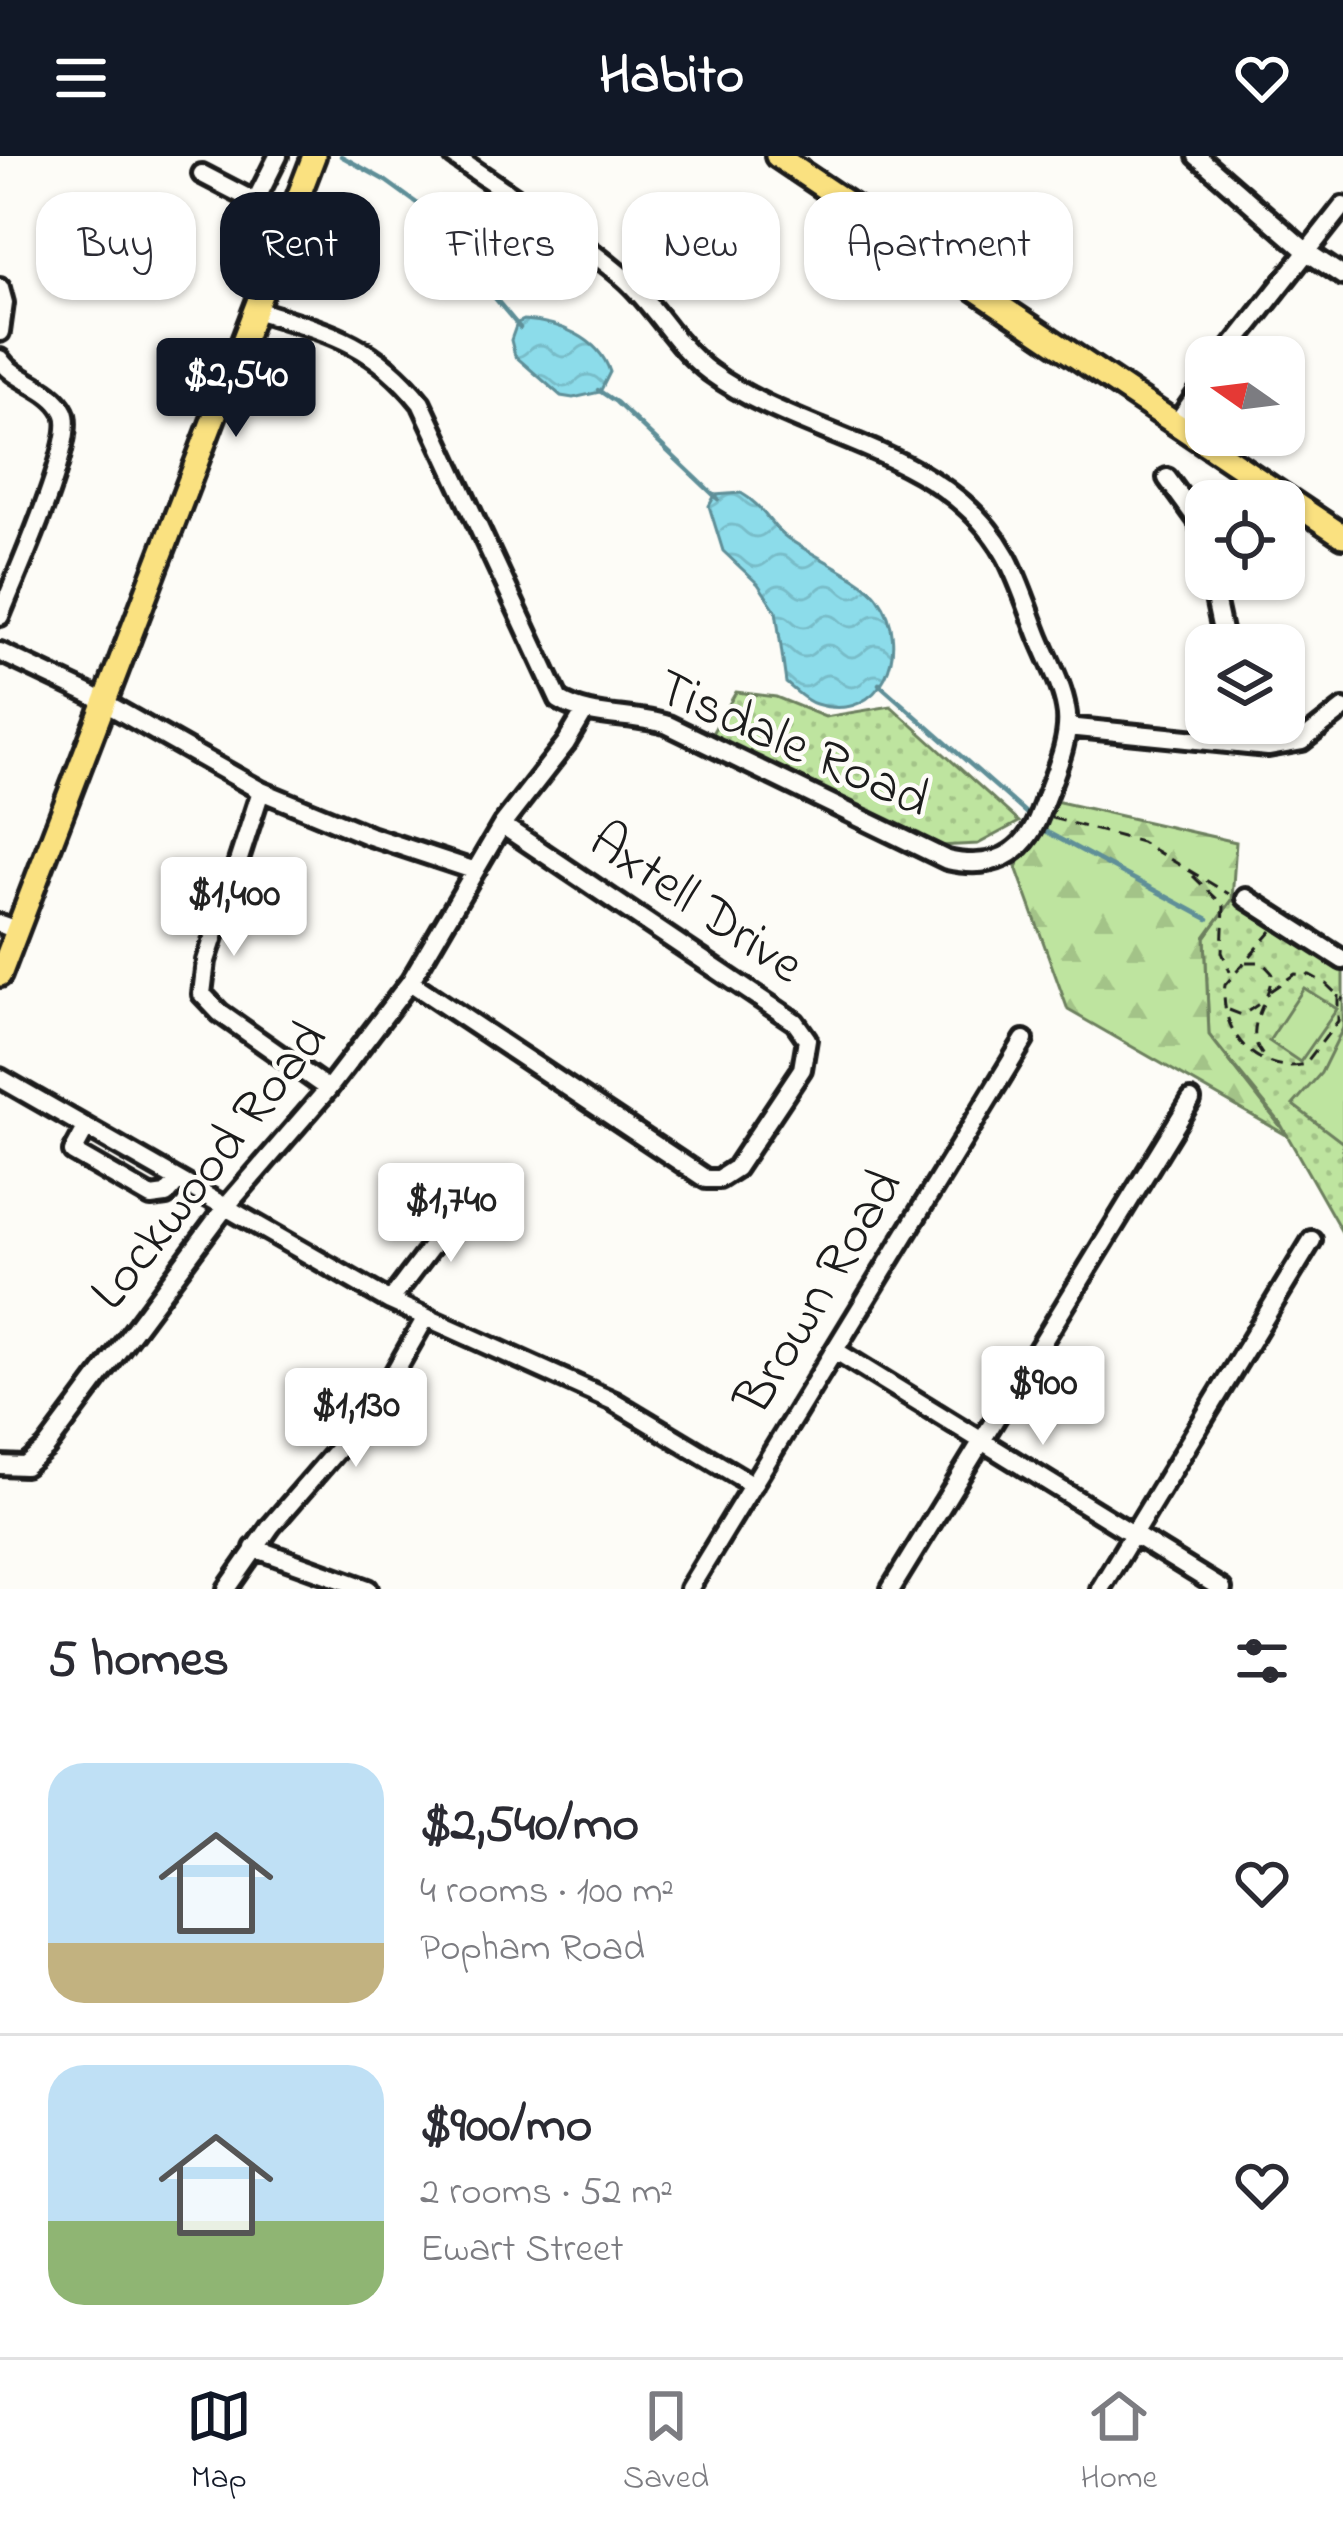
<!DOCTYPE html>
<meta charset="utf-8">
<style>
:root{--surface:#fff;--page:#f2f2f3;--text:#2b2b33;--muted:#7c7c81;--line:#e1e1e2;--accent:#111827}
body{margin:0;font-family:"Indie Flower",sans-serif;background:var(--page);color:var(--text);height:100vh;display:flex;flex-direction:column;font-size:45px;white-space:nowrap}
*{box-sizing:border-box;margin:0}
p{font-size:39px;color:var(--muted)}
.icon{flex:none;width:66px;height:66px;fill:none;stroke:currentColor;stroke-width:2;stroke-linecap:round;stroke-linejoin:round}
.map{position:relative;height:1433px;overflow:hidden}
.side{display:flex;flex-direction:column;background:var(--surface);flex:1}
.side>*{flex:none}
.hud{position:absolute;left:36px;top:36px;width:1272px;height:108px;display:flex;gap:24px}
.needle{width:78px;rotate:284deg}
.tools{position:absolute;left:1185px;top:180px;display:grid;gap:24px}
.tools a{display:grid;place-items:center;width:120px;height:120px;border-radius:24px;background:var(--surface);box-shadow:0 3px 9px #0004;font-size:60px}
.price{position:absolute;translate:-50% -102px;padding:0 27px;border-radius:12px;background:#fff;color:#222;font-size:39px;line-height:78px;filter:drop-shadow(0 3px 6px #0008)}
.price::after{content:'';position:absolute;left:50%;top:72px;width:36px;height:27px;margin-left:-18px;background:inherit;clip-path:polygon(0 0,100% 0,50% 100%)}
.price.active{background:var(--accent);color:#fff}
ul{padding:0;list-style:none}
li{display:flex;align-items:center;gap:36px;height:300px;padding:0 48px}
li+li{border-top:3px solid var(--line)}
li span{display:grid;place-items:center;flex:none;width:336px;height:240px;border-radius:36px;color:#555}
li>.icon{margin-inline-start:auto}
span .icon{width:144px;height:144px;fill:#fffc;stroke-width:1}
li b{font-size:51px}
h2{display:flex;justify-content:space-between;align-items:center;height:144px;padding:0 48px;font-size:51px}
.chip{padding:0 42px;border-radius:36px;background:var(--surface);box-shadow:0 3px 9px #0004;font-size:42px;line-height:108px}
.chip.active{background:var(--accent);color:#fff}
header{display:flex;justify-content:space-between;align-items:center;height:156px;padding:0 48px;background:var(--accent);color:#fff;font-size:54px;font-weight:700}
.dock{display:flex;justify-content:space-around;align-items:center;height:168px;border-top:3px solid var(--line);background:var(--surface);font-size:33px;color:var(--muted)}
.dock a{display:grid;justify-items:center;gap:6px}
.dock .active{color:var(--accent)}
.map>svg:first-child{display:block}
.grass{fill:url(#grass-dots);stroke:#6d805e;stroke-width:3}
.forest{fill:url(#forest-firs);stroke:#6d805e;stroke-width:3}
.garden{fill:#bee49f;stroke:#6d805e;stroke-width:3}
.water{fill:url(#water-waves);stroke:#5f8f98;stroke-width:3}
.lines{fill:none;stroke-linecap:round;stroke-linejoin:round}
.stream{stroke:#5f8f98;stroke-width:4.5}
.minor-casing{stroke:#1c1c1c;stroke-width:26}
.major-casing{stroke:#1c1c1c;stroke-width:30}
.path{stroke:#1c1c1c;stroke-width:3;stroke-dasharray:12 9;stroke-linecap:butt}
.minor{stroke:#fdfcf7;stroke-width:16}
.major{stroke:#fae180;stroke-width:21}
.labels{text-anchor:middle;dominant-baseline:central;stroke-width:9;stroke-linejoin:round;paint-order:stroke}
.street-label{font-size:54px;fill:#1c1c1c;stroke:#fdfcf7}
</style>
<header><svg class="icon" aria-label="menu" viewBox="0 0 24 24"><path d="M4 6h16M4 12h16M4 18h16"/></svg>Habito<svg class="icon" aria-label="heart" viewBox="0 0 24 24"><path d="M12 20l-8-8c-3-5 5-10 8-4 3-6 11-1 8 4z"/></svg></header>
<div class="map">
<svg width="1343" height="1433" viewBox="0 0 1343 1433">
<defs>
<pattern id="grass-dots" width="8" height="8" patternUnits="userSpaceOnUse" patternTransform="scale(3)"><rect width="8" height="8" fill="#bee49f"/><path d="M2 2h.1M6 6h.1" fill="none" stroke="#a3c388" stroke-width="1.8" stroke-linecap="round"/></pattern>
<pattern id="forest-firs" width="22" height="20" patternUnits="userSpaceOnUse" patternTransform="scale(3)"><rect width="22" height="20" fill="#bee49f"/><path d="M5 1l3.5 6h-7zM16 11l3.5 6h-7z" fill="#a3c388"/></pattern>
<pattern id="water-waves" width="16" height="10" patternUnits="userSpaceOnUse" patternTransform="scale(3)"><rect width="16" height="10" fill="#8cdcea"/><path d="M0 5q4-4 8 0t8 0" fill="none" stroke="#78bcc8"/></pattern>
</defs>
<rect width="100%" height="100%" fill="#fdfcf7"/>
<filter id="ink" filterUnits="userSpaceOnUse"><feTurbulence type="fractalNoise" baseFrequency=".00833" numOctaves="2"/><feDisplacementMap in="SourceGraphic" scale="24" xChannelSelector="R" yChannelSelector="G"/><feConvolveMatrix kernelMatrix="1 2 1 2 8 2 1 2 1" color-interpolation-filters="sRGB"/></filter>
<g filter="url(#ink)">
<path class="grass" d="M736 536 776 541 825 561 891 550 1019 666 978 688 939 690 711 579Z
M1232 744 1343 815V1078L1279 965 1209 879 1205 781Z"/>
<path class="forest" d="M1055 645 1236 686 1232 744 1205 781 1209 879 1288 980 1068 854 1016 711Z"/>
<path class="garden" d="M1304 832 1337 853 1300 906 1269 885Z
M1343 872V987L1293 949 1321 917Z"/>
<path class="water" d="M524 164C557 166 599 181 610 216L600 236 573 242 561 240 515 200 511 184 517 167Z
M741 337C764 350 767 367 786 381 807 397 865 423 878 442 913 490 883 569 816 548 805 545 795 534 786 527L776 455 758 428 723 395 709 350 715 339Z"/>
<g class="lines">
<path class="stream" d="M341 0 386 25 436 61 464 105 520 172
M598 234 616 246 718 343
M879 528 1027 658
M1045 675 1208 763"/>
<defs>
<path id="minor" d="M278 0 250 56 285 74
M1197 0 1307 96 1343 120
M202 18 256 46
M0 132 4 147 0 176
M255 154C327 176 371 185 421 247L559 544C591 564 632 557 668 569L947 704C991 714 1024 701 1040 657 1050 627 1073 584 1066 552 1062 527 1046 500 1037 476 1027 450 1019 424 1006 400 945 291 803 284 710 216 675 190 656 150 624 122 571 77 511 40 454 0
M1224 201 1343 50
M0 203C15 226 51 230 64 256 78 284 14 424 0 460
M1176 268 1206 225
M1167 322 1199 366 1206 399
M1211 423 1225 489
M0 496 91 539 261 635 370 680 473 714
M1067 571 1268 591 1302 585 1343 553
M1237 588V567
M261 635 206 805 202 838 220 857 328 933
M1246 742 1343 804
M0 768 17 774
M410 826 706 1023H719L736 1012 802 913 807 883 795 866 502 669
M0 922 390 1145 613 1245 753 1329
M86 972 73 996 151 1041 166 1039 177 1026
M390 1145 469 1041
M836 1195 1222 1433
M0 1309 25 1310 46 1292 224 1053 328 933 410 826 502 669 566 587 585 555
M254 1392 368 1433
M227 1433 271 1370 376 1249 425 1163
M689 1433 1024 884
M891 1433 1191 944
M1100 1433 1312 1084"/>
<path id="major" d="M777 0 1343 380
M0 819 314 0"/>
</defs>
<use href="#minor" class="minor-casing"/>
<use href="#major" class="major-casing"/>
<path class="path" d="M1052 662 1141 686 1229 738
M1193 720 1224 750 1222 796 1230 816
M1272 775 1225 829C1218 875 1257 920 1305 908L1338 865V839
M1246 806H1262L1272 817C1270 849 1240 871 1264 901
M1270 835 1295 818 1310 819 1326 828 1343 844
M1229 854 1242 859 1262 846"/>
<use href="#minor" class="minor"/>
<use href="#major" class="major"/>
</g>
</g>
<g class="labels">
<g class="street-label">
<text transform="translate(792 590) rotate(24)">Tisdale Road</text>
<text transform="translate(695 749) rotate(34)">Axtell Drive</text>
<text transform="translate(211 1011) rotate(-52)">Lockwood Road</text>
<text transform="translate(821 1137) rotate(-59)">Brown Road</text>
</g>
</g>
</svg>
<div class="tools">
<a><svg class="needle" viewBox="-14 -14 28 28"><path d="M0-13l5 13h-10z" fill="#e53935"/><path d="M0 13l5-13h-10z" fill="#7c7c81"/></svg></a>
<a><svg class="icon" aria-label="locate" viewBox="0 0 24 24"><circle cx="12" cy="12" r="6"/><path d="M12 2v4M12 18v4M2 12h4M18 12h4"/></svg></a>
<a><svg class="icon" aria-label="layers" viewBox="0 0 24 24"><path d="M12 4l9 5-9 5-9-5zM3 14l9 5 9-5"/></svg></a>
</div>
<b class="price active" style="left:236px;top:284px">$2,540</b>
<b class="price" style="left:234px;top:803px">$1,400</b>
<b class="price" style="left:451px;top:1109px">$1,740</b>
<b class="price" style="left:1043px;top:1292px">$900</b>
<b class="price" style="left:356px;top:1314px">$1,130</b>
<div class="hud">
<a class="chip">Buy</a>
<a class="chip active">Rent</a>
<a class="chip">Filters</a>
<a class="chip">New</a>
<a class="chip">Apartment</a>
</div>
</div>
<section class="side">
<h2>5 homes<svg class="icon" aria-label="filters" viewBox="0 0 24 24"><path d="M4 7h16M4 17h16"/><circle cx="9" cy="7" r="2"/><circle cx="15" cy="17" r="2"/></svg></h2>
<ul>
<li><span style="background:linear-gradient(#bfe0f5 75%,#c2b280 0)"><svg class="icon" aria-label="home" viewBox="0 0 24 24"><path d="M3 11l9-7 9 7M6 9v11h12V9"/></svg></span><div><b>$2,540/mo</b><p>4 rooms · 100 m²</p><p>Popham Road</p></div><svg class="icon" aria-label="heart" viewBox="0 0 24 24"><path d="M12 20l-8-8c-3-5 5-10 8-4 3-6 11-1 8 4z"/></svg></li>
<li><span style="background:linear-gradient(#bfe0f5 65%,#8fb573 0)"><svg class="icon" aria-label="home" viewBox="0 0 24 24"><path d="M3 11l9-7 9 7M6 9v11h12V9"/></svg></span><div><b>$900/mo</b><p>2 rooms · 52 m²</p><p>Ewart Street</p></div><svg class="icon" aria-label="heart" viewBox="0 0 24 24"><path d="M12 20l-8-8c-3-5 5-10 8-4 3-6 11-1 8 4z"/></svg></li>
</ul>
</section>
<nav class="dock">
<a class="active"><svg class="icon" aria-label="map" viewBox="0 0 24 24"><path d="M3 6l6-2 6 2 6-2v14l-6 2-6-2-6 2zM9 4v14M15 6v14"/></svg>Map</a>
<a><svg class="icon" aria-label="saved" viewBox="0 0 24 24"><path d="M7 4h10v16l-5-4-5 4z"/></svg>Saved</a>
<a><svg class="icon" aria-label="home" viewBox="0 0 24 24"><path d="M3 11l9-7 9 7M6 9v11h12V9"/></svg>Home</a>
</nav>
